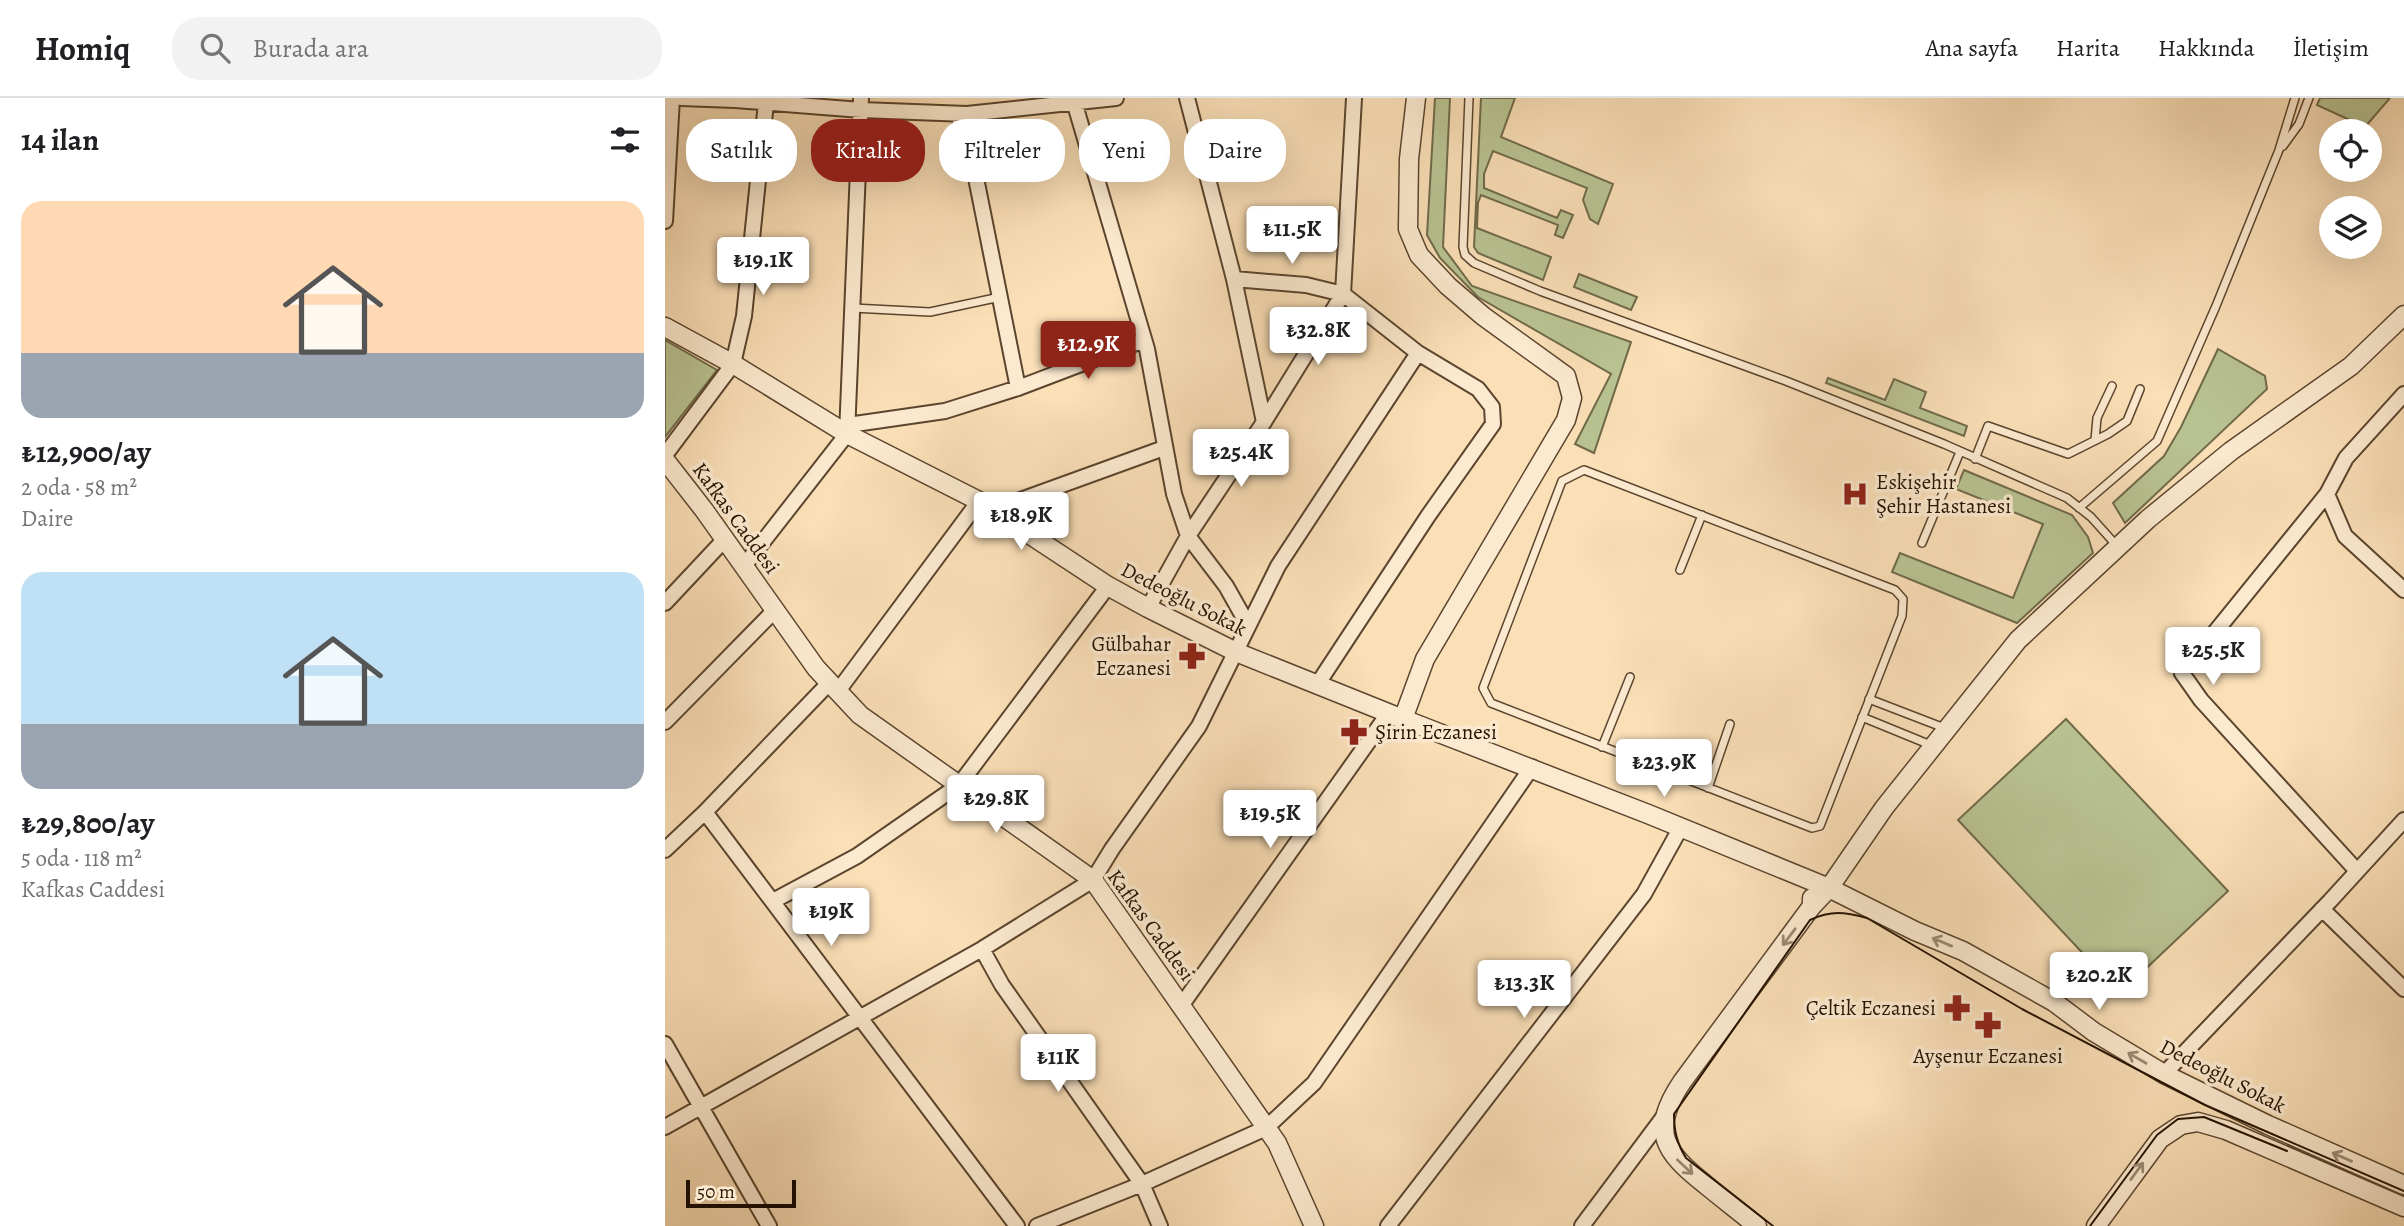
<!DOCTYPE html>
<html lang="tr">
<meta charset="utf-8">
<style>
:root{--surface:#fff;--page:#f2f2f2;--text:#202124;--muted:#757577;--line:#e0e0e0;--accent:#8f2418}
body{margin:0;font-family:Alegreya,serif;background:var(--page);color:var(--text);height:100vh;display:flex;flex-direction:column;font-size:26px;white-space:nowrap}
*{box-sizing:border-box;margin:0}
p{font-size:23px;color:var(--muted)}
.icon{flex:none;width:38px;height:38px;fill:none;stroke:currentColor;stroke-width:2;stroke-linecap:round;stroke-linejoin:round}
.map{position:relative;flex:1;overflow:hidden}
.sheet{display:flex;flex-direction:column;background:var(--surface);width:665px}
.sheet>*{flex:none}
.hud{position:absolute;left:21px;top:21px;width:665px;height:63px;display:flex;gap:14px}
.controls{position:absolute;left:1654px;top:21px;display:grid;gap:14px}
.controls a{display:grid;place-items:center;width:63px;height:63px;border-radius:50%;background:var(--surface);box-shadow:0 7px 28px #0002;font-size:35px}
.scale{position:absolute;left:21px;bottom:18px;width:110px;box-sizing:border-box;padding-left:7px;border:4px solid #261201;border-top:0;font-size:19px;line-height:24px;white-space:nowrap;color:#261201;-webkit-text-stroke:5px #fcead0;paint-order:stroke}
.price{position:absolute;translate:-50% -60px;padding:0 16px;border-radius:7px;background:#fff;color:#222;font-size:23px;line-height:46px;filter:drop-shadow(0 2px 4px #0008)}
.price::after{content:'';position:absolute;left:50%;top:42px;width:21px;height:16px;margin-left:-10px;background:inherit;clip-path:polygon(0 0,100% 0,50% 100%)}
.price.current{background:var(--accent);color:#fff}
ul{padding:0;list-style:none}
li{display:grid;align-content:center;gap:14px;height:371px;padding:0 21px}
li span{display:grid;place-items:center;height:217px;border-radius:21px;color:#555}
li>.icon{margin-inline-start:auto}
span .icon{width:126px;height:126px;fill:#fffc;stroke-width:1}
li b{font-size:30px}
h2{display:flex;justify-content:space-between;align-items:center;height:84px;padding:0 21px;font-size:30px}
.pill{padding:0 24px;border-radius:28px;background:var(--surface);box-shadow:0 7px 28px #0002;font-size:24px;line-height:63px}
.pill.current{background:var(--accent);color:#fff}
header{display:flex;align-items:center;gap:42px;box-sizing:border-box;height:98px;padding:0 35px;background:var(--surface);border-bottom:2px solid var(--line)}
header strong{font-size:33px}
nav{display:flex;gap:38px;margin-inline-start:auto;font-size:24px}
.search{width:490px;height:63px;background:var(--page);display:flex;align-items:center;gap:18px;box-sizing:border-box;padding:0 24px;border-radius:28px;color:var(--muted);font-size:26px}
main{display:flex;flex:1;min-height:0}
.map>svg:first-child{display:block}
.green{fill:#b9c392;stroke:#706a4a;stroke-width:2}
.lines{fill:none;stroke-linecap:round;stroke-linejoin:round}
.service-casing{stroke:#5b452e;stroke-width:10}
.minor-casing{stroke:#5b452e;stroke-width:18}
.tertiary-casing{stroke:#5b452e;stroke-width:21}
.service{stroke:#fcead0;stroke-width:7}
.minor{stroke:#fcead0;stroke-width:14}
.tertiary{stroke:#fcead0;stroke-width:18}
.tram{stroke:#261201;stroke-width:2}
.oneway{stroke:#9c8973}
.labels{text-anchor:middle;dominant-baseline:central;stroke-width:7;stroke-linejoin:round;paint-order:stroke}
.poi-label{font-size:21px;fill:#261201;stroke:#fcead0;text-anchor:start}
.street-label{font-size:21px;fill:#261201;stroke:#fcead0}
</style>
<header>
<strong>Homiq</strong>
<div class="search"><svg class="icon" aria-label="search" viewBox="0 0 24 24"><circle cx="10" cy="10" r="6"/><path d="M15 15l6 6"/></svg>Burada ara</div>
<nav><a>Ana sayfa</a><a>Harita</a><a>Hakkında</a><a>İletişim</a></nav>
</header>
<main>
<section class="sheet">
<h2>14 ilan<svg class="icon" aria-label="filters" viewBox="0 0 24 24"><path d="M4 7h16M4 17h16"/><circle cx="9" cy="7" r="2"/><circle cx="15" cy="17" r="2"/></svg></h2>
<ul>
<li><span style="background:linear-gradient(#ffd9b3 70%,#9aa5b1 0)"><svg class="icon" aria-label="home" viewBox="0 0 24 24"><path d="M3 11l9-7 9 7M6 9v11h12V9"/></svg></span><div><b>₺12,900/ay</b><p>2 oda · 58 m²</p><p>Daire</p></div></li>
<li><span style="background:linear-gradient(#bfe0f5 70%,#9aa5b1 0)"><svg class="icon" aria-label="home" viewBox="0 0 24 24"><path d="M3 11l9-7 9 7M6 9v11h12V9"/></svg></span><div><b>₺29,800/ay</b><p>5 oda · 118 m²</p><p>Kafkas Caddesi</p></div></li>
</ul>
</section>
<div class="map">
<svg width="1739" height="1128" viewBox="0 0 1739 1128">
<rect width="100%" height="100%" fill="#fadfb7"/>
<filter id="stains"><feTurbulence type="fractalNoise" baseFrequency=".00286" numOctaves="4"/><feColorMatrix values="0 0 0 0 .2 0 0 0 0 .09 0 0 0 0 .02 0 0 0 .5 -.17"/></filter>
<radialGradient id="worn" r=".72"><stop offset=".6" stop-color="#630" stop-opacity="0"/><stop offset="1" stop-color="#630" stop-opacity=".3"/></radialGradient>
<path class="green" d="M770 0H785L778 149 807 188 966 244 929 355 910 346 946 276 813 199 775 160 762 137Z
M816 0H850L836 39 948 86 933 126 925 121 918 102 922 90 828 53 819 76V90L892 120 896 112 908 117 898 140 890 137 893 127 816 97 813 105 812 130 886 159 878 182 813 155 809 149Z
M1655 0H1725L1700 29 1652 7Z
M914 176 972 199 966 212 909 189Z
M0 242 52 272 0 339Z
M1553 251 1600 278 1602 291 1460 425 1448 405 1499 358 1516 329Z
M1163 280 1220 302 1229 281 1261 294 1255 310 1302 328 1299 338 1161 285Z
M1299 372 1407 417 1423 439 1428 455 1352 525 1227 474 1235 455 1348 500 1378 426 1291 391Z
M1401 621 1563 793 1455 895 1293 722Z"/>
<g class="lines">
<defs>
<path id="service" d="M804 0 798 149 800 157 809 165 875 193 1121 283 1279 346 1402 400 1426 419 1452 448
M1618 48 1634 26 1644 0
M188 210 265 214 335 199
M1430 342 1432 320 1447 288
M1310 361 1323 328 1403 356 1443 336 1462 323 1475 291
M919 372 1230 492 1238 501 1237 518 1155 728 1147 730 826 605 818 590 897 383Z
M1414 410 1492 343 1551 208 1614 52 1630 0
M1257 445 1295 354
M1015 472 1037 417
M1204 601 1282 631
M1197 619 1268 648
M937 649 965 579
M1043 690 1065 626"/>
<path id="minor" d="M16 0 70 2
M70 0V2L196 12 302 16 451 0
M408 0 482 251 509 396 523 438 483 510
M522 0 569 181 599 324
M0 123 7 0
M569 181 641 187 678 196 599 324 523 438 561 488 583 527
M353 290 479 242
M1739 296 1681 360 1662 396 1680 438 1739 492
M183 327 280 313 353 290 307 60 293 16
M0 357 68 266 79 218 101 5
M1662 396 1517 575 1536 602 1692 773
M328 412 499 350
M79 468 182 336 196 0
M0 505 60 441
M165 584 40 714 352 1128
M652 587 763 418 828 326 827 309 813 291 753 255
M173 593 314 403
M0 624 110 512
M0 752 40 714
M108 803 192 758 294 687 443 488
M1657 811 1739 891
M317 851 337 887 477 1086 495 1128
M516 908 723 616
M0 946 104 1128
M1499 976 1665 803 1739 722
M0 1029 317 851 428 782 447 751 534 628 613 468 753 255 678 196 689 0
M372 1128 477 1086 601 1030 649 985 867 669
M723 1128 979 796 1016 729
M917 1128 1000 1017"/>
<path id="tertiary" d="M751 0 744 61 743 131 754 157 783 188 818 218 901 278 907 300 901 322 760 561 738 621 983 716 1164 790 1219 710 1353 542 1483 421 1566 353 1686 268 1739 217
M0 229 68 266 182 336 314 403 443 488 483 510 571 554 738 621
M0 362 39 412 151 570 195 617 428 782 612 1045 649 1128
M1147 808 1164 790 1250 833 1298 853 1389 904 1429 934 1499 976 1603 1027 1739 1087
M1092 1128C1075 1114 1058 1101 1041 1087 999 1054 984 1033 1017 984L1147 808V800
M1431 1128 1495 1041 1516 1027 1533 1024 1561 1032 1739 1109"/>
</defs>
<use href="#service" class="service-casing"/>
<use href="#minor" class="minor-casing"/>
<use href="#tertiary" class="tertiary-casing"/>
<use href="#service" class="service"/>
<use href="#minor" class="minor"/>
<use href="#tertiary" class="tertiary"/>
<path class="tram" d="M1108 1128 1021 1060C1012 1045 1009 1034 1009 1016L1145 822C1166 812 1180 814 1202 820L1357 911 1540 1007 1739 1093
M1425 1128 1492 1037 1513 1021 1539 1019 1622 1053"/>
</g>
<defs><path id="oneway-shaft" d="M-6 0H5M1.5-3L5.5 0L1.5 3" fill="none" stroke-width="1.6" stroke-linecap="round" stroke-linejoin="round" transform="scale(1.75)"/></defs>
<g class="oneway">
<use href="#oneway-shaft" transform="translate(1124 839) rotate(127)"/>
<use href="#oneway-shaft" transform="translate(1277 844) rotate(-157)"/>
<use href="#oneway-shaft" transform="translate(1472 960) rotate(-150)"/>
<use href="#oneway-shaft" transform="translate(1677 1059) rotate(-156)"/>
<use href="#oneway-shaft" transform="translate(1020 1069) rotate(43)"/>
<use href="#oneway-shaft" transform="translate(1472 1073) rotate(-54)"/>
</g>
<defs>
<symbol id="hospital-bare" viewBox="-9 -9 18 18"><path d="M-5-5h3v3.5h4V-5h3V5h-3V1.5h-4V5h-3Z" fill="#8f2418" stroke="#fcead0" stroke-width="2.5" paint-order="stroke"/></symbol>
<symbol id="pharmacy-bare" viewBox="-9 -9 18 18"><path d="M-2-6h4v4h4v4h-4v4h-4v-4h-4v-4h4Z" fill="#8f2418" stroke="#fcead0" stroke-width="2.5" paint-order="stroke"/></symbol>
</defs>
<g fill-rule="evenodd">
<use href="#hospital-bare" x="1171" y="377" width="38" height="38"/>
<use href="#pharmacy-bare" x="508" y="539" width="38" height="38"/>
<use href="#pharmacy-bare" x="670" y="615" width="38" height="38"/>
<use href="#pharmacy-bare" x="1273" y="891" width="38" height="38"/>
<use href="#pharmacy-bare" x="1304" y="908" width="38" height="38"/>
</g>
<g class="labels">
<g class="poi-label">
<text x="1211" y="384">Eskişehir<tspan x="1211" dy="24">Şehir Hastanesi</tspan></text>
<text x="506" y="546" text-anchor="end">Gülbahar<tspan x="506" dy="24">Eczanesi</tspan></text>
<text x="710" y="634">Şirin Eczanesi</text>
<text x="1271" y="910" text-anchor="end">Çeltik Eczanesi</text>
<text x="1323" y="958" text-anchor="middle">Ayşenur Eczanesi</text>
</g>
<g class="street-label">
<text transform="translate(71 420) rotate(54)">Kafkas Caddesi</text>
<text transform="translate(519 501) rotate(27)">Dedeoğlu Sokak</text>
<text transform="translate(486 827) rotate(54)">Kafkas Caddesi</text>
<text transform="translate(1558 978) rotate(27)">Dedeoğlu Sokak</text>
</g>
</g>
<rect width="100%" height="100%" filter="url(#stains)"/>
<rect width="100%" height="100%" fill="url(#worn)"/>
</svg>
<div class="controls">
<a><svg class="icon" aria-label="locate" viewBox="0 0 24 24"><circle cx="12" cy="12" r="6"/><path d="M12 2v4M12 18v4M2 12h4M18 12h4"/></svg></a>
<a><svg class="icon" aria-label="layers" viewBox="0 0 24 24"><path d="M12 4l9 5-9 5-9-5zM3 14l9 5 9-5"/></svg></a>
</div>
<div class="scale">50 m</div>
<b class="price" style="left:627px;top:168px">₺11.5K</b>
<b class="price" style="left:98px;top:199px">₺19.1K</b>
<b class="price" style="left:653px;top:269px">₺32.8K</b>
<b class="price current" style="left:423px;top:283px">₺12.9K</b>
<b class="price" style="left:576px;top:391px">₺25.4K</b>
<b class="price" style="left:356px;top:454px">₺18.9K</b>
<b class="price" style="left:1548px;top:589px">₺25.5K</b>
<b class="price" style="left:999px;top:701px">₺23.9K</b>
<b class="price" style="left:331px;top:737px">₺29.8K</b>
<b class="price" style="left:605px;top:752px">₺19.5K</b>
<b class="price" style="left:166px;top:850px">₺19K</b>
<b class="price" style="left:1434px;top:914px">₺20.2K</b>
<b class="price" style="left:859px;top:922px">₺13.3K</b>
<b class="price" style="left:393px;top:996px">₺11K</b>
<div class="hud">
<a class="pill">Satılık</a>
<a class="pill current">Kiralık</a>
<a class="pill">Filtreler</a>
<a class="pill">Yeni</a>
<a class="pill">Daire</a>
</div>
</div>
</main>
